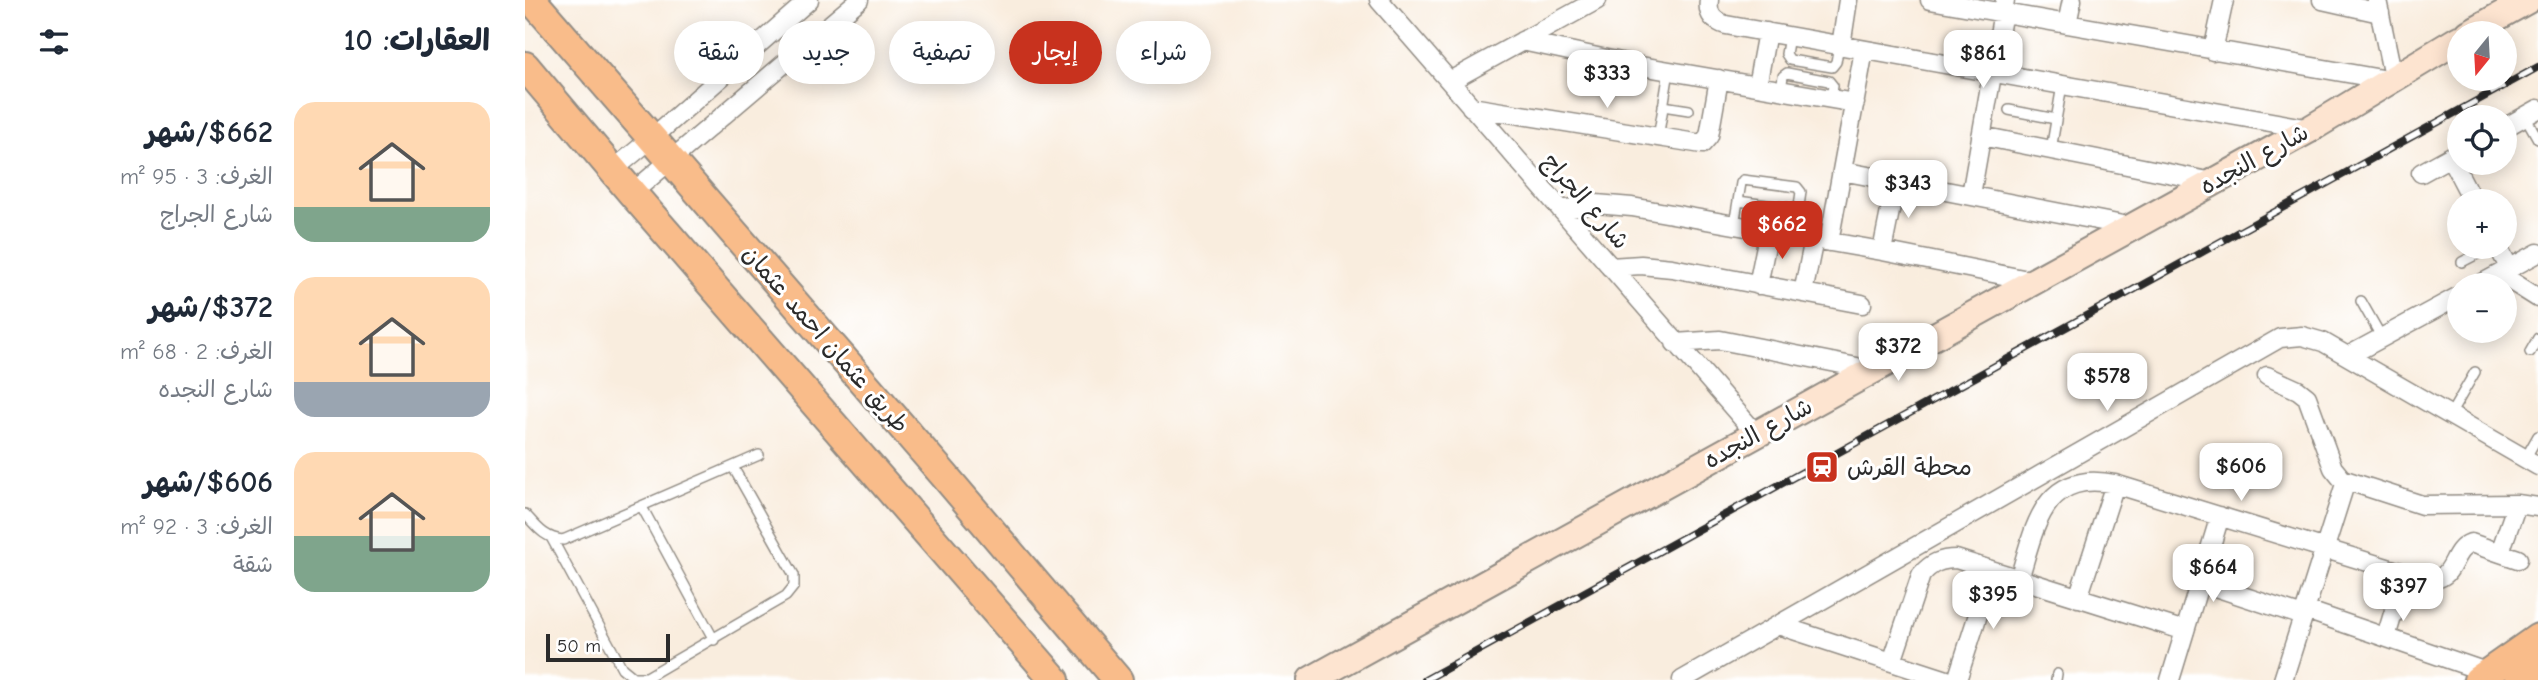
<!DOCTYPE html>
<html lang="ar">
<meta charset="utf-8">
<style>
:root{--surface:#fff;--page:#f2f2f3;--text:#1f2937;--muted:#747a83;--accent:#c8321e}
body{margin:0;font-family:"Comic Neue","Playpen Sans Arabic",sans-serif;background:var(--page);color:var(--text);direction:rtl;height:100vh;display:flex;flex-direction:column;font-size:26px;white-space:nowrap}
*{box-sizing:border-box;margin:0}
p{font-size:23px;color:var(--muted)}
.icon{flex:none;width:38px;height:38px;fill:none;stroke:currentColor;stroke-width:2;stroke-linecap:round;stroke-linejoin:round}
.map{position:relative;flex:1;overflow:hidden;direction:ltr}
.details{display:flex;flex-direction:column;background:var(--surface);width:525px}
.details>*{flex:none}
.hud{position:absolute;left:21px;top:21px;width:665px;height:63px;direction:rtl;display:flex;gap:14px}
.needle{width:46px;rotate:198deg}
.buttons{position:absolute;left:1922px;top:21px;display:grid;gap:14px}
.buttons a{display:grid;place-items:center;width:70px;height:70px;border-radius:50%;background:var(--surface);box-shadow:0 4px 18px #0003;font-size:35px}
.scale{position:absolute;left:21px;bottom:18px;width:124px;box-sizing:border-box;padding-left:7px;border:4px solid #2b2b2b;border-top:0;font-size:19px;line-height:24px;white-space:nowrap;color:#2b2b2b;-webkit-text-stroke:5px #fff;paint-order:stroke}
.price{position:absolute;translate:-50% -60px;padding:0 16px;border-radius:14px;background:#fff;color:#222;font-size:23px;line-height:46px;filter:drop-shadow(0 2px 4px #0008)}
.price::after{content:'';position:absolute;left:50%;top:42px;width:21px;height:16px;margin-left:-10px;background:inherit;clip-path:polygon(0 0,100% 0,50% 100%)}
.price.current{background:var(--accent);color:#fff}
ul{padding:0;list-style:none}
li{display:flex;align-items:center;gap:21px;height:175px;padding:0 35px}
li span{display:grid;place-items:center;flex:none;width:196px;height:140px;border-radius:21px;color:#555}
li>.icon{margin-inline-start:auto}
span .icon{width:84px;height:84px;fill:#fffc;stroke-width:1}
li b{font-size:30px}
h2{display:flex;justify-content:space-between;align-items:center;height:84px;padding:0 35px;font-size:30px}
.tag{padding:0 24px;border-radius:32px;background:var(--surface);box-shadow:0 4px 18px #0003;font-size:24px;line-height:63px}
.tag.current{background:var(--accent);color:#fff}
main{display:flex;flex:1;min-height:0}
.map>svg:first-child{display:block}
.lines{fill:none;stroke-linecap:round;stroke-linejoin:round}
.lane-casing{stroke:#928c84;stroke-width:12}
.street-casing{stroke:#928c84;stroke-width:21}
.secondary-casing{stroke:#928c84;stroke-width:30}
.primary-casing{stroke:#928c84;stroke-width:32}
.lane{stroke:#fff;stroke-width:9}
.street{stroke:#fff;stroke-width:18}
.secondary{stroke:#fde4d0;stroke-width:26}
.primary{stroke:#f9bc8a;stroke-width:28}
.rail-casing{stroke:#2b2b2b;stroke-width:8}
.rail{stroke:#fff;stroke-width:5;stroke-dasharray:16;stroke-linecap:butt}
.labels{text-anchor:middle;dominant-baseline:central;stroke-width:6;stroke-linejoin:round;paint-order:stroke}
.street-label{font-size:24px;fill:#2b2b2b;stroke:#fff}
.poi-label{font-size:24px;fill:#2b2b2b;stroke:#fff;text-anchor:start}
</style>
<main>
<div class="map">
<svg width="2013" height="680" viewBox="0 0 2013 680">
<rect width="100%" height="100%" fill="#fff"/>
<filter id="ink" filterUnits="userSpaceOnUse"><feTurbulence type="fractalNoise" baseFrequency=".0143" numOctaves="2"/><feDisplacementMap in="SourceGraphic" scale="14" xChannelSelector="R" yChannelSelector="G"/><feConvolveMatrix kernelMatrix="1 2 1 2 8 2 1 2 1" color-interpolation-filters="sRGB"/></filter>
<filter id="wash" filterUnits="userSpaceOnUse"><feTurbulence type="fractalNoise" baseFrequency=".00686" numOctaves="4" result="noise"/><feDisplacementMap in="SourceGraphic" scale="28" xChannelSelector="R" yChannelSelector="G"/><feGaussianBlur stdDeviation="1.57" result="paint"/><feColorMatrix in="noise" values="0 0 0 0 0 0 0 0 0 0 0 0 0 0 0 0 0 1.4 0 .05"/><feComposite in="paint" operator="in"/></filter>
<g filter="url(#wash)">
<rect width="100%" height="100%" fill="#f9edde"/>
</g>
<g filter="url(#ink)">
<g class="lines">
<defs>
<path id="lane" d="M1264 36 1261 54 1265 60 1307 67 1311 62 1314 45
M1256 90 1258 76 1262 73 1304 81 1308 86 1306 99
M1138 106 1164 110
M1484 110 1531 119
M2000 116 2013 139
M1133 138 1144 71
M1526 150 1537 85
M1209 225 1216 183 1218 180 1272 187 1276 192 1274 206 1271 209 1213 201
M1937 262 1966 247
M1836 301 1857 338
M2005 352 2013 338
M1925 415 1950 372
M2000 459 2013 436
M117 507 189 640
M0 514C12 527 19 538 38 540L234 455
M27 539 97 668 108 677H122L261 596 269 586V575L208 467
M1531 680 1532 674"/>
<path id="street" d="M854 0 1231 434
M1184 0C1182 14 1188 21 1201 25L1785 129
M1405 0 1862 80
M1797 0 1855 13
M1852 0 1868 77
M1542 24 1547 0
M997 41 1110 65 1330 103
M1316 46 1323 0
M1688 51 1699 0
M925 81 1072 0
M1232 86 1242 32
M946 107 1177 144 1184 136 1194 79
M1979 128 2013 109
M1456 136 1688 182
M1925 157 1948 201
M88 170 127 138 284 0
M1317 171 1608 227
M1896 173 1934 152
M107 193 334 0
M1446 195 1480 0
M1036 210 1071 204 1107 207 1357 251 1508 281
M1304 242 1339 50
M1973 247 1985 269
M1357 251 1371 181
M1085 267 1116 265 1147 268 1337 304
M1975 274 2013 298
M1233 285 1244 231
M1954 285 2013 253
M1278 293 1289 239
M1150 343 1195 340 1347 370
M1823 356 1934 296
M1742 376 1773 390 1782 397 1808 468 1817 479 1897 505 1992 504 2013 507
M1975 552 1992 504
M1494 579C1510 527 1518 469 1590 484L1898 579C1933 584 1923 551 1946 543L1993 559
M1675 582 1778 616
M1553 598 1590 484
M1781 610 1964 673
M1253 625 1422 680
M1861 637 1880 574
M1367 662 1396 575C1406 563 1416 559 1431 559L1660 631
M1157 680 1755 338 1777 336 1798 342 2013 466
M1432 680 1467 571
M1645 680 1695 516
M1758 680 1821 481"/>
<path id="secondary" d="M1944 33 2003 0
M786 680 1785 129 1934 39"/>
<path id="primary" d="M7 0 419 475 593 680
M0 66 107 193 530 680
M1953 680 2013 638
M1995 680 2013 667"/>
</defs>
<use href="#lane" class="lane-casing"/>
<use href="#street" class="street-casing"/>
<use href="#secondary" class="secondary-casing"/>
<use href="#primary" class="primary-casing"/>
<use href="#lane" class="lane"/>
<use href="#street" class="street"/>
<use href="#secondary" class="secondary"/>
<use href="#primary" class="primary"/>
<defs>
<path id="rail" d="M900 680 2013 67"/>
</defs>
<use href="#rail" class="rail-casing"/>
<use href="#rail" class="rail"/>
</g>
</g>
<defs>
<symbol id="station-square" viewBox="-11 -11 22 22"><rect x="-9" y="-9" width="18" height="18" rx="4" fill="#c8321e" stroke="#fff"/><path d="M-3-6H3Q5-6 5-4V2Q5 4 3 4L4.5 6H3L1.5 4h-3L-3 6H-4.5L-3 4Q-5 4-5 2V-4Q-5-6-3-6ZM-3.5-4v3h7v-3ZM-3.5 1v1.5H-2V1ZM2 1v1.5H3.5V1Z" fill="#fff"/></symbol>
</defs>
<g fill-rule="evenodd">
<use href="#station-square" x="1278" y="448" width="38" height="38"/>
</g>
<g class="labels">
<g class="street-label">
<text transform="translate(1729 159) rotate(-29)">شارع النجده</text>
<text transform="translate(1061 201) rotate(49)">شارع الجراج</text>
<text transform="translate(301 339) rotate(49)">طريق عثمان احمد عثمان</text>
<text transform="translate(1233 433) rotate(-29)">شارع النجده</text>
</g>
<g class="poi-label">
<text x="1322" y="467">محطة القرش</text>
</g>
</g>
</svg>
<div class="buttons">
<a><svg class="needle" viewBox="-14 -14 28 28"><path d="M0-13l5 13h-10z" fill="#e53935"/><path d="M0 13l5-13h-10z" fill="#747a83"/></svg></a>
<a><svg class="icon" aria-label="locate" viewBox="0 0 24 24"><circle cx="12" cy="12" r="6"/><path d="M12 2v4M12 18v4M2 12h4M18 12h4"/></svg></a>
<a>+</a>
<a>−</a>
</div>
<div class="scale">50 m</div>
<b class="price" style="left:1458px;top:90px">$861</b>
<b class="price" style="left:1082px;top:110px">$333</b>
<b class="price" style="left:1383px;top:220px">$343</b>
<b class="price current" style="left:1257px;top:261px">$662</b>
<b class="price" style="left:1373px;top:383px">$372</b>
<b class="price" style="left:1582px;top:413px">$578</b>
<b class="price" style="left:1716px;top:503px">$606</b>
<b class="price" style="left:1688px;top:604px">$664</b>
<b class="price" style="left:1878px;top:623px">$397</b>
<b class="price" style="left:1468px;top:631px">$395</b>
<div class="hud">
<a class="tag">شراء</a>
<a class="tag current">إيجار</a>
<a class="tag">تصفية</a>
<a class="tag">جديد</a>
<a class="tag">شقة</a>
</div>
</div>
<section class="details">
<h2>العقارات: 10<svg class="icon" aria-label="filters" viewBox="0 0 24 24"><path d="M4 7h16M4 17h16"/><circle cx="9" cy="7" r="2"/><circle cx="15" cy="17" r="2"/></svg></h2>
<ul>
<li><span style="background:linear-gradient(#ffd9b3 75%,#7fa58c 0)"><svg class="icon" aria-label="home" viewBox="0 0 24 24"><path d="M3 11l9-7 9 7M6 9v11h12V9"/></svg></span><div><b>$662/شهر</b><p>الغرف: 3 · 95 m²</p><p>شارع الجراج</p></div></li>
<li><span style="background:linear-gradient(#ffd9b3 75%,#9aa5b1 0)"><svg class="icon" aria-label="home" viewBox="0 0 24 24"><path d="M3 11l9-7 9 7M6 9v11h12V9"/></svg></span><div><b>$372/شهر</b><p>الغرف: 2 · 68 m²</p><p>شارع النجده</p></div></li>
<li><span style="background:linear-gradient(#ffd9b3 60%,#7fa58c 0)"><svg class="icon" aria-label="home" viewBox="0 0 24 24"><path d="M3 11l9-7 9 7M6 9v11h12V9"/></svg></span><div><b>$606/شهر</b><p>الغرف: 3 · 92 m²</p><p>شقة</p></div></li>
</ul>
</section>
</main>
